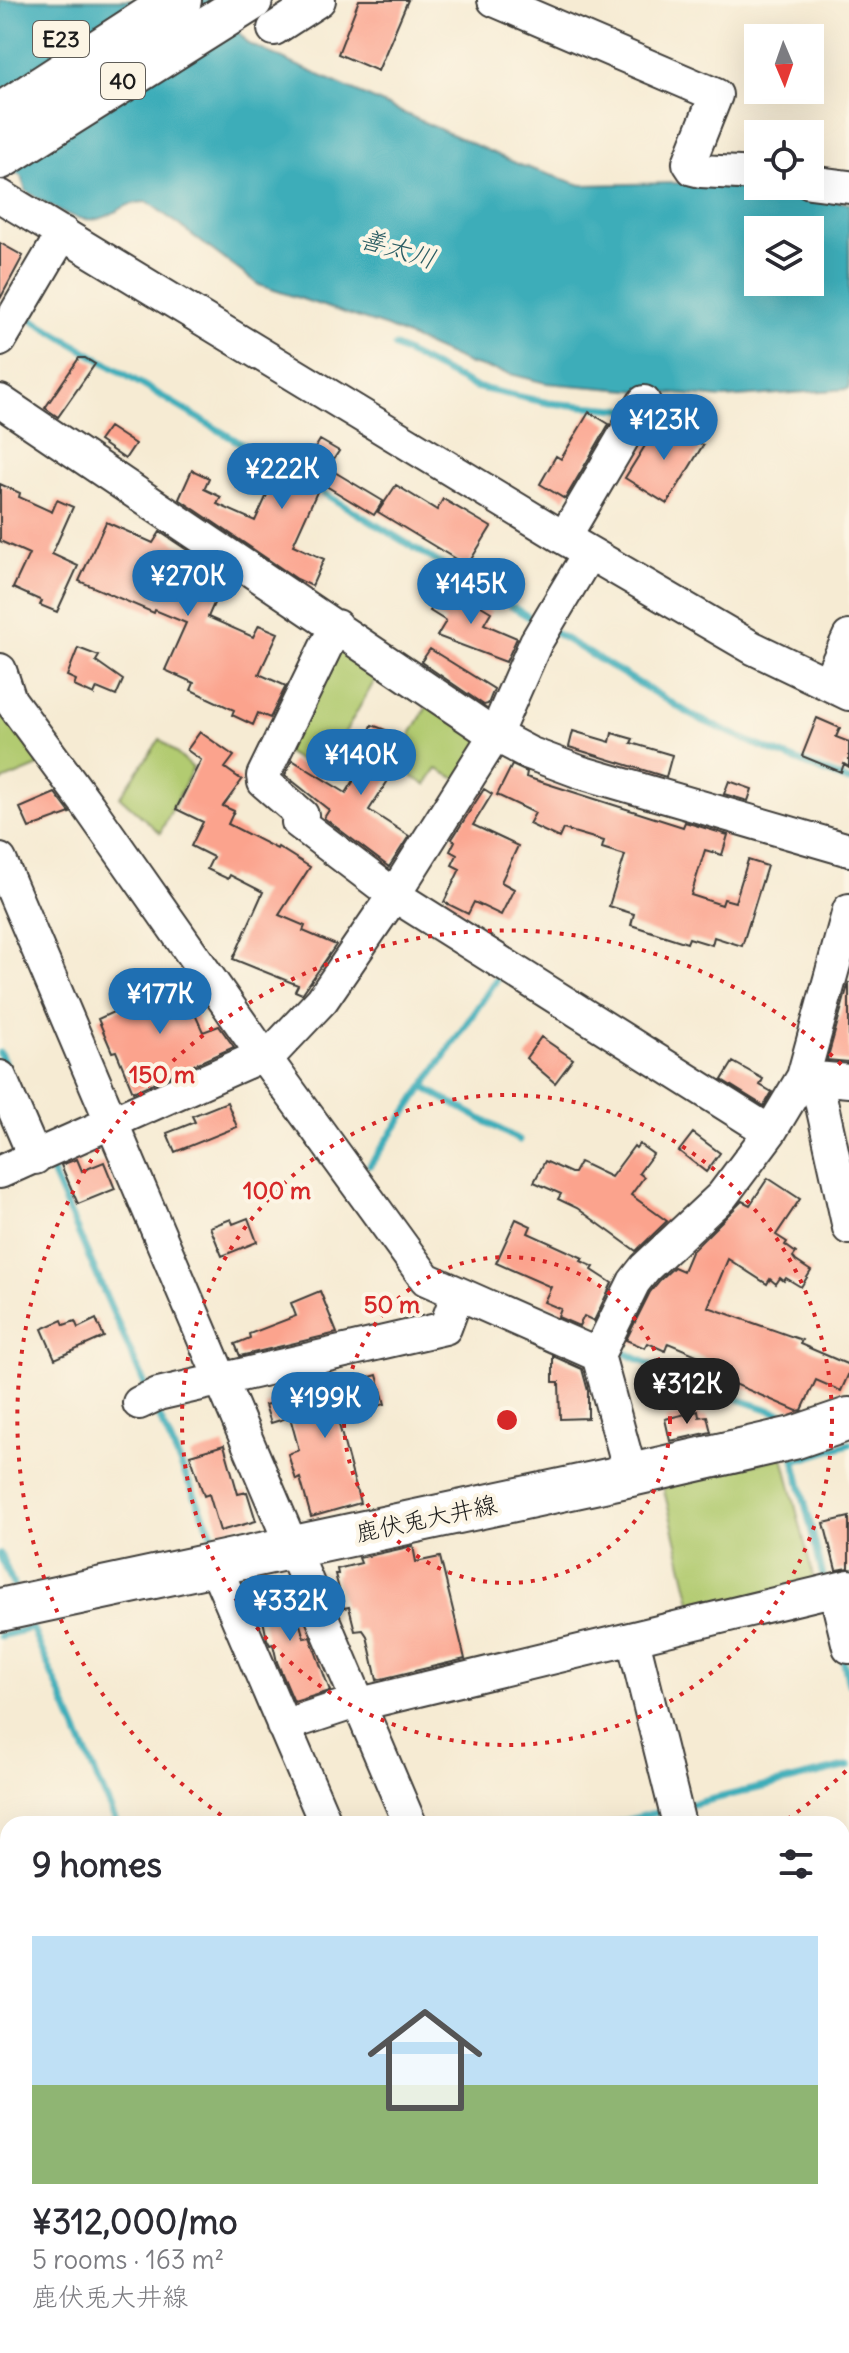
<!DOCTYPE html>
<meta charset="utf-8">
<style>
:root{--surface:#fff;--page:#f2f2f3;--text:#2b2b33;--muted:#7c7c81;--accent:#1f6fb2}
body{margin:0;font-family:Delius,"Klee One",sans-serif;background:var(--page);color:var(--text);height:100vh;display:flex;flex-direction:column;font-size:30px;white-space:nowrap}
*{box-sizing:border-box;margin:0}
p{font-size:26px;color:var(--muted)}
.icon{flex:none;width:44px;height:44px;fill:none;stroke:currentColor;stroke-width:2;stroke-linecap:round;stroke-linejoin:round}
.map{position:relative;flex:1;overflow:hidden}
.drawer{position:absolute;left:0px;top:1816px;width:850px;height:538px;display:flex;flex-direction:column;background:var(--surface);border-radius:24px 24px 0 0;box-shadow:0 8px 32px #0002}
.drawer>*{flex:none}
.needle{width:52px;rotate:178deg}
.controls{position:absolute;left:744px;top:24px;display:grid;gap:16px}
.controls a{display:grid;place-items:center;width:80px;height:80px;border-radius:0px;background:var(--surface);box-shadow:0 8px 32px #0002;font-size:40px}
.price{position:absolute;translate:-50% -68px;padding:0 18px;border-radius:28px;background:var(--accent);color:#fff;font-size:26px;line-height:52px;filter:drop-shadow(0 2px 4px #0008)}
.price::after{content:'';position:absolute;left:50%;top:48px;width:24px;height:18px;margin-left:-12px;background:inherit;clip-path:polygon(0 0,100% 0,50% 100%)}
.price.selected{background:#222;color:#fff}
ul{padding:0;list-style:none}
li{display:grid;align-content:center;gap:16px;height:424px;padding:0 32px}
li span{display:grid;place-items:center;height:248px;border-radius:0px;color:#555}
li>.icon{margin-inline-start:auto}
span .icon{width:144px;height:144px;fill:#fffc;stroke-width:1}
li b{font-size:34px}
h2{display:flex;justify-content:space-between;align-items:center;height:96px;padding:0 32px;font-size:34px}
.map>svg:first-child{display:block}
.green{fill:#b2cb71;stroke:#677446;stroke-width:2}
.water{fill:#3dadb9;stroke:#2c646a;stroke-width:2;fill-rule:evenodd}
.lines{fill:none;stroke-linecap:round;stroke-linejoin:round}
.stream{stroke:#3dadb9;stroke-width:7}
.building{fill:#fba38d}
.minor-casing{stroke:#3d3b37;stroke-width:36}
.major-casing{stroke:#3d3b37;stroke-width:46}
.highway-casing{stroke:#3d3b37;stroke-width:48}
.minor{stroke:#fff;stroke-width:32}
.major{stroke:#fff;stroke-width:42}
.highway{stroke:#fff;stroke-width:44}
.ring{fill:none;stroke:#d62828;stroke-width:4;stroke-dasharray:4 8}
.labels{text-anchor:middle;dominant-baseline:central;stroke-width:8;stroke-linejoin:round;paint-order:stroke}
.shield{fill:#fcf5e5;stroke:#5f5d58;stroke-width:2}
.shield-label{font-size:22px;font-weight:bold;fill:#1c1c1c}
.street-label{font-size:24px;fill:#1c1c1c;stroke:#fcf5e5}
.water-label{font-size:26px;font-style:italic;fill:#2b5d63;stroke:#fcf5e5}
.centre{fill:#d62828;stroke:#fcf5e5;stroke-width:4}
.ring-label{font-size:24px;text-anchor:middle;font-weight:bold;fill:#d62828;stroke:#fcf5e5;stroke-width:8;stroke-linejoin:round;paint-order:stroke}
</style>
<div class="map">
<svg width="849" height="2353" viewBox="0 0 849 2353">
<rect width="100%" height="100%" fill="#fcf5e5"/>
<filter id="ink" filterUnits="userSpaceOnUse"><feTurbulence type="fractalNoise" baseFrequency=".0125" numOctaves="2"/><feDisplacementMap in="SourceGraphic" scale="16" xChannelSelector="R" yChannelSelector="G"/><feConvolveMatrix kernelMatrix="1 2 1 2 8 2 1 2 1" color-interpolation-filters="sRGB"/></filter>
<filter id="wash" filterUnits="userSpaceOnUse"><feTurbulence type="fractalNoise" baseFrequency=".006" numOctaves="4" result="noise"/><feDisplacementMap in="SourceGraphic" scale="32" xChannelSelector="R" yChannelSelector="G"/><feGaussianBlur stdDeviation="1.8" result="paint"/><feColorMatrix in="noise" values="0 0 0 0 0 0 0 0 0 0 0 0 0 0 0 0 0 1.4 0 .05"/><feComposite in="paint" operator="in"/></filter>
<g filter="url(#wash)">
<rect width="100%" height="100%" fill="#f6ebd3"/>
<path class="green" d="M341 641 378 675 321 774 282 750Z
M0 681 46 763 0 782Z
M429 703 485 740 461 781 437 769 426 785 393 765Z
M160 739 193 768 160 833 120 797Z
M783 1457 816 1588 695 1618 663 1486Z"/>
<path class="water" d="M0 0H210L249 44 520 165 581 185 725 182 849 203V389L723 398 546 383 470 364 387 327 259 285 148 202C126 203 126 207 107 216 80 229 48 204 26 191L21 176 0 165ZM758 230H810V282H758Z"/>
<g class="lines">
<path class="stream" d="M25 315 296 476
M395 347 475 387 549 403 629 410
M310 485 539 623
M552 631 695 717 757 745 849 781
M0 1053 7 1069
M423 1087 519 1140
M47 1161 148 1392
M370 1165 501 973
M611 1346 684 1381 785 1415 786 1421
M155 1407 216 1543
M794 1459 825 1584
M795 1461 849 1444
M0 1554 13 1584
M0 1636 32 1628 117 1824
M842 1655 849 1684
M685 1806 849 1766
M612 1824 668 1810
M842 2125 849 2123
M340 2346 343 2353"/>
</g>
<g id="blocks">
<path class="building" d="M359 0H408L378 71 338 54Z
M0 243 23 256 0 299Z
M79 358H85L95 364 58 417 45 408Z
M589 412 609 424 565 499 540 484 556 456 561 459Z
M661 420 703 445 667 504 625 478Z
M109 427 135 444 125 459 99 441Z
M320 440 339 451 328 468 383 501 374 515 321 483 293 545 324 559 312 586 297 579 179 499 192 470 209 478 204 489 221 497 217 504 255 521 272 484 282 489 302 453 311 455Z
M0 484 20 493 19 497 52 512 57 500 73 507 52 554 78 566 57 612 40 605 42 601 13 588 29 554 0 541Z
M396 485 437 510 443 499 491 527 467 566 378 512Z
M106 522 153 543 160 532 226 576 208 617 253 637 259 625 278 633 259 674 286 686 270 718 258 713 253 725 232 715 234 710 191 690 194 683 165 670 186 623 155 610 154 613 79 581Z
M446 585 491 612 484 624 517 638 506 662 437 636 446 621 430 611Z
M78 648 99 656 96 661 123 680 116 696 97 688 94 695 74 686 76 680 67 676Z
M430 649 494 689 488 704 484 705 421 662Z
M817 718 840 728 836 737 849 742V767L844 764 841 772 802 756Z
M372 725 405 737 389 779 369 810 409 836 389 867 324 818 329 810 285 775 292 760 346 793 372 752 363 749Z
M573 731 610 742 612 733 633 739 631 743 672 755 666 777 569 747Z
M200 732 234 756 225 768 242 780 223 806 234 811 228 824 277 849 278 847 310 867 279 915 305 926 303 931 336 945 302 994 295 991 298 985 233 959 263 892 230 875 228 879 207 869 213 857 191 846 203 822 176 809 201 760 187 750Z
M512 765 527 772 526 777 683 827 685 822 728 835 722 855 705 850 691 895 722 905 724 899 735 902 748 860 767 866 742 946 714 937 712 945 689 938 687 943 631 925 634 914 609 906 625 855 602 848 604 841 563 829 559 838 529 824 535 813 497 795Z
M729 781 752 789 748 801 724 794Z
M484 789 492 794 473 825 518 846 501 882 514 889 501 915 474 902 468 914 444 902 460 869 452 865 457 855 450 851 455 841 452 839Z
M55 793 70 813 29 828 20 808Z
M172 979 178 993 184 990 203 1032 219 1026 234 1047 133 1092 116 1051 112 1052 98 1019 131 1004 130 1001 140 997 138 993Z
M849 982V1062L827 1060Z
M541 1037 573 1059 555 1083 526 1058Z
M733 1062 763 1079 760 1085 772 1092 764 1106 722 1080Z
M227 1102 237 1127 175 1152 167 1133 195 1122 192 1116Z
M693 1133 720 1153 706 1172 679 1151Z
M639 1144 653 1154 639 1173 644 1177 631 1195 667 1221 636 1251 577 1208 558 1199 561 1194 534 1182 545 1161 571 1173H574L580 1162 611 1177 634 1146 636 1148Z
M77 1159 82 1171 104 1162 115 1189 78 1204 61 1165Z
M768 1178 800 1199 776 1235 787 1242 785 1245 796 1253 793 1257 796 1261 811 1271 801 1287 786 1278 784 1281 780 1278 776 1284 770 1279 767 1284 728 1259 708 1307 802 1340 800 1344 849 1365V1373L841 1391 816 1380 802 1410 797 1411 714 1375 716 1363 668 1343 665 1351 648 1343 645 1348 626 1340 650 1292 659 1281 674 1267 683 1271 691 1252 742 1201 750 1205Z
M248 1218 257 1242 222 1256 210 1227 231 1219 233 1224Z
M516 1219 531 1226 528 1233 583 1258 581 1261 594 1267 592 1270 612 1283 594 1321 584 1316 579 1326 558 1317 561 1309 544 1302 551 1287 496 1263Z
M320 1291 337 1333 240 1356 235 1344 250 1338 249 1334 296 1316 291 1303Z
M96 1319 104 1337 55 1359 42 1329 62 1320 64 1325 75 1321 78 1328Z
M553 1356 582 1369 588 1391V1418L560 1419 559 1382H553Z
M377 1375 385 1404 337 1417 360 1503 311 1517 300 1478 296 1480 288 1454 299 1450 290 1417 271 1423 265 1405 284 1399 283 1395 314 1386 316 1393Z
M698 1411 699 1417 707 1416 711 1432 670 1441 665 1419Z
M224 1445 238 1494 247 1492 256 1521 220 1531 209 1494 204 1496 190 1455Z
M849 1517V1568L836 1570 824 1523Z
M413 1546 416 1562 440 1557 465 1659 377 1680 367 1636 363 1630 355 1631 349 1607 344 1608 335 1574H338L337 1569 361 1563 359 1558Z
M274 1586 275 1590 289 1587 304 1638 310 1637 330 1691 294 1702 277 1662 273 1644 270 1645 267 1639 261 1611 256 1612 250 1592Z"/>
</g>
</g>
<g filter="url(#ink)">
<use href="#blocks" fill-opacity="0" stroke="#3d3b37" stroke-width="2"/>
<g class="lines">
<defs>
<path id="minor" d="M494 0 716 95 689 163 693 169 701 171 758 174
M274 29 319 0
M810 182 849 187
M0 196 564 538 753 648 849 694
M0 340 63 233
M0 401 495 735 529 753 580 772 849 850
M564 538 644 402
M336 626 263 776 264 782 302 815 298 822 394 895 770 1132
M0 670 10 700 89 807 263 1055 426 1279 598 1355
M828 683 849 637
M0 860 410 1824
M0 1077 35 1158
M803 1077 816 1078 849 1228
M816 1078 849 1081
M0 1172 263 1055 269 1056 322 1000 394 895 495 735 536 642 589 553
M139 1403 158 1394 445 1328 458 1293
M631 1475 598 1355 634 1282 645 1268 722 1196 770 1132 803 1077 849 910
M214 1563 326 1824
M835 1590 849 1647
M633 1639 679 1824
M360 1704 849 1586
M283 1726 359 1701
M842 1947 849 1945
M842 2307 849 2305
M548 2346 551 2353
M69 2353 86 2346
M654 2353 683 2346"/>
<path id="major" d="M0 158 251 0
M0 1610 631 1475 793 1438 849 1419
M0 2038 8 2057
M132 2346 135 2353"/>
<path id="highway" d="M0 116 179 0"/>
</defs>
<use href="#minor" class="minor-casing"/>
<use href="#major" class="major-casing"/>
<use href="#highway" class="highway-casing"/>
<use href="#minor" class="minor"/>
<use href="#major" class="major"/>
<use href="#highway" class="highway"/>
</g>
</g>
<g class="ring">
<circle cx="507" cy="1420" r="163"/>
<circle cx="507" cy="1420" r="325"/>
<path d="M846 1771A488 488 0 0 1 783 1822M231 1822A488 488 0 1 1 846 1069"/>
</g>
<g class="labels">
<g class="shield">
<rect x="33" y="21" width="56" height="36" rx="6"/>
<rect x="101" y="63" width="44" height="36" rx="6"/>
</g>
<g class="shield-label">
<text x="61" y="39">E23</text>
<text x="123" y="81">40</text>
</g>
<g class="street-label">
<text transform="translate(426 1518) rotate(-12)">鹿伏兎大井線</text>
</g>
<g class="water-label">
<text transform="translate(398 248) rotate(17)">善太川</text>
</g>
</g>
<circle cx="507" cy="1420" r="12" class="centre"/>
<g class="ring-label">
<text x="162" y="1083">150 m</text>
<text x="277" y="1199">100 m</text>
<text x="392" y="1313">50 m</text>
</g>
</svg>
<div class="controls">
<a><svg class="needle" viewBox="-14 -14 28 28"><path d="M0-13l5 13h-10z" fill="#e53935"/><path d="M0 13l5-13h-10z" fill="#7c7c81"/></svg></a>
<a><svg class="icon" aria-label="locate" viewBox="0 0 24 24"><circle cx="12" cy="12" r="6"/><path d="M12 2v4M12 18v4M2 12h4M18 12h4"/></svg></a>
<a><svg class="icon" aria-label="layers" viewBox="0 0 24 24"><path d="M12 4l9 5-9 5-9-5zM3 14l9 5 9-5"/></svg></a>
</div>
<b class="price" style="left:664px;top:462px">¥123K</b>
<b class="price" style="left:282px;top:511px">¥222K</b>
<b class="price" style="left:188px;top:618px">¥270K</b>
<b class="price" style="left:471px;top:626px">¥145K</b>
<b class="price" style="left:361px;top:797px">¥140K</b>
<b class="price" style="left:160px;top:1036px">¥177K</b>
<b class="price selected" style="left:687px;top:1426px">¥312K</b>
<b class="price" style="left:325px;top:1440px">¥199K</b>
<b class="price" style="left:290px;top:1643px">¥332K</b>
<section class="drawer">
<h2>9 homes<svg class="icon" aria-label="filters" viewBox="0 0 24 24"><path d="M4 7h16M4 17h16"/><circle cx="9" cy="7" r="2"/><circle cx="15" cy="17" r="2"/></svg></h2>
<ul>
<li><span style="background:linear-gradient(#bfe0f5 60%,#8fb573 0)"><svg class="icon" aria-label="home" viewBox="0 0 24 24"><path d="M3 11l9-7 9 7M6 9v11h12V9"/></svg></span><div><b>¥312,000/mo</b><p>5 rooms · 163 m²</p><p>鹿伏兎大井線</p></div></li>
</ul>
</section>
</div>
